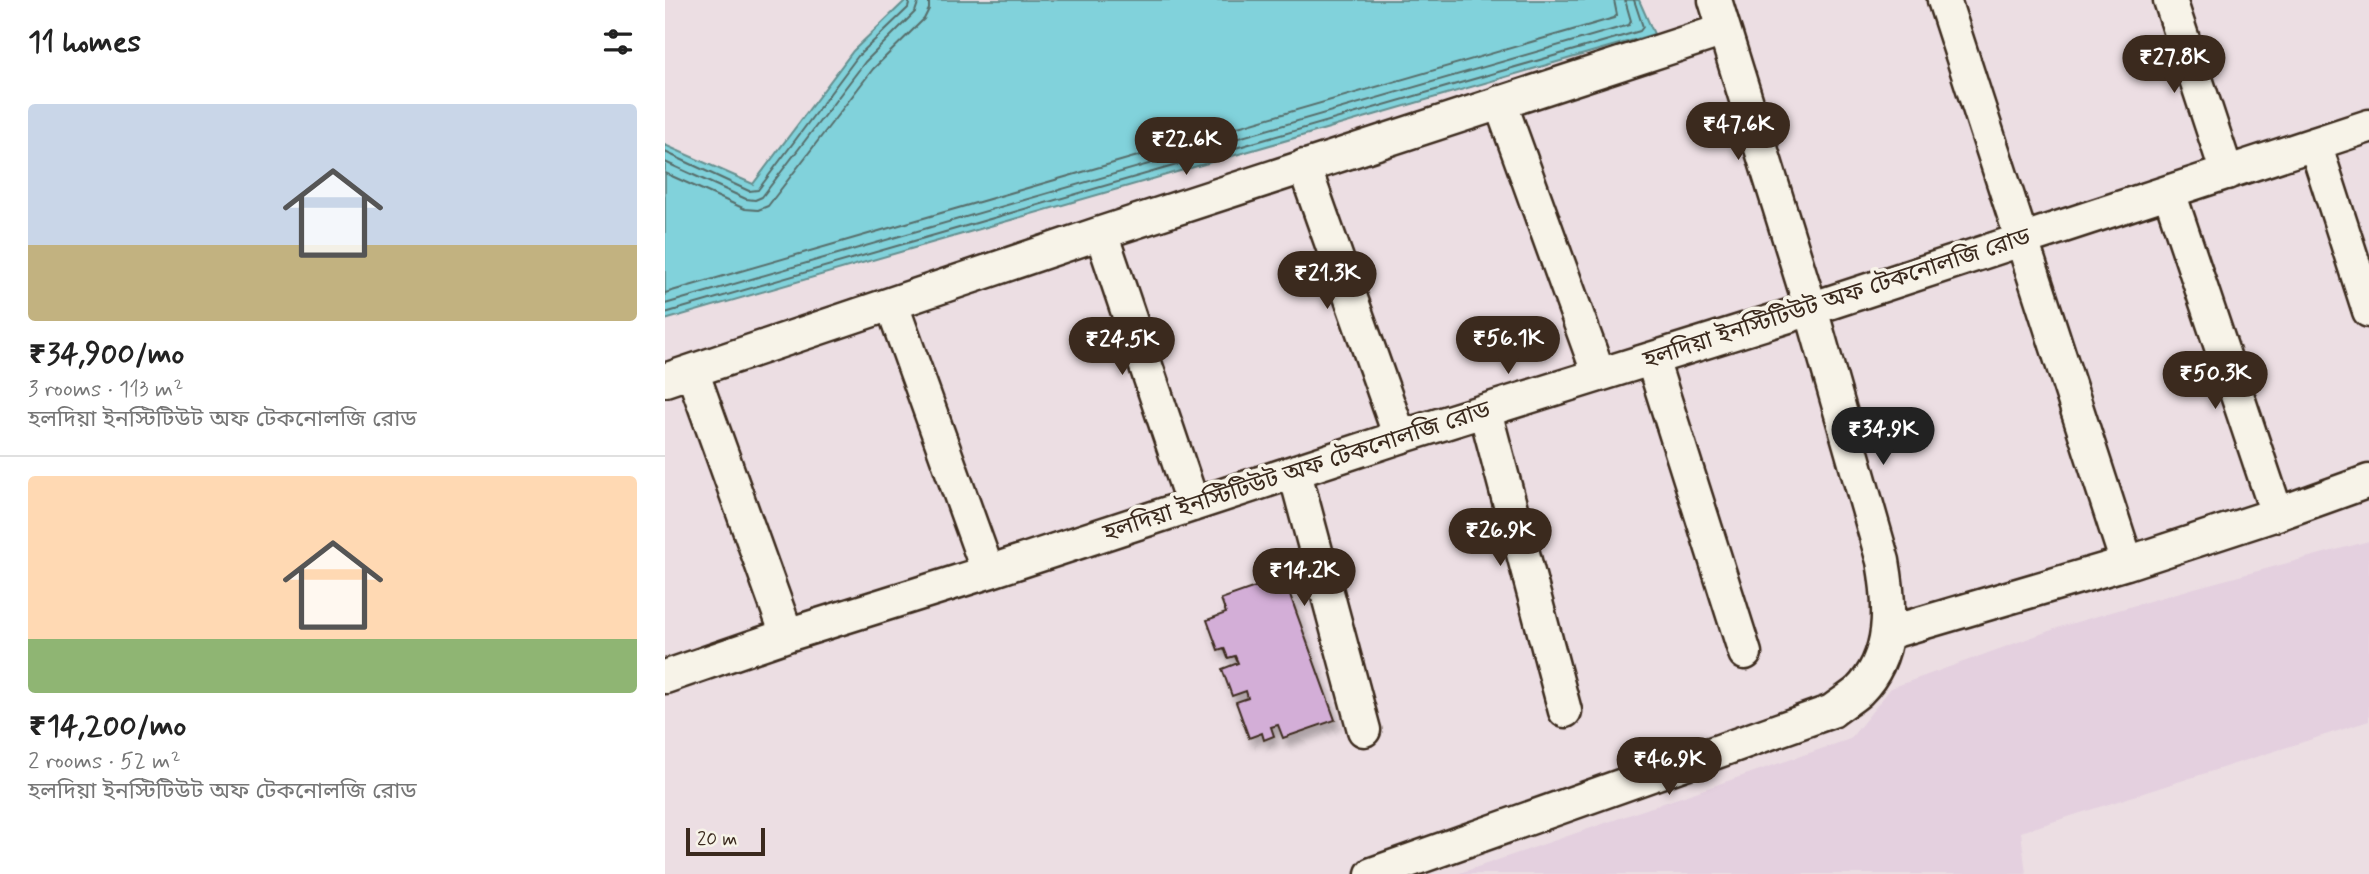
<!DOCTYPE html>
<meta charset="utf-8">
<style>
:root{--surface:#fff;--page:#f6f6f6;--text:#222;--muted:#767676;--line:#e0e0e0;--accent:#3b2a1e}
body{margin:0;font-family:Mynerve,"Noto Sans Bengali",sans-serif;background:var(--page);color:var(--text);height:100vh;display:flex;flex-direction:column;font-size:26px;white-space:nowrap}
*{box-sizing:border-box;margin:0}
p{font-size:23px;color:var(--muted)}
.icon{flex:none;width:38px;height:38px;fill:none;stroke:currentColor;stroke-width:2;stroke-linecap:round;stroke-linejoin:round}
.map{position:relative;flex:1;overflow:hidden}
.details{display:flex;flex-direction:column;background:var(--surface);width:665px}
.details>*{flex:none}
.scale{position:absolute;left:21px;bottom:18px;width:79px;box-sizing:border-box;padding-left:7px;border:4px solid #3b2a1e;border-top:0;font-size:19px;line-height:24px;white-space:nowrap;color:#3b2a1e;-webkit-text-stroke:5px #f7f3e8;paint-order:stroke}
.price{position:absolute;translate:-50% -60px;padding:0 16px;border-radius:24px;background:var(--accent);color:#fff;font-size:23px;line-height:46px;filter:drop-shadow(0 2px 4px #0008)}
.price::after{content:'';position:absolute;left:50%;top:42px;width:21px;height:16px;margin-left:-10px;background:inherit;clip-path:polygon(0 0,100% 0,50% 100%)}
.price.on{background:#222;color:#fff}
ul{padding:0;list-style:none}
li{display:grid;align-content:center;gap:14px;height:371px;padding:0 28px}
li+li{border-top:2px solid var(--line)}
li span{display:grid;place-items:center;height:217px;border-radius:7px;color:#555}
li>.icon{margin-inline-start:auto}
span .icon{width:126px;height:126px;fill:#fffc;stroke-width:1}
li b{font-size:30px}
h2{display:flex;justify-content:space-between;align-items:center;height:84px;padding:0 28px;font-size:30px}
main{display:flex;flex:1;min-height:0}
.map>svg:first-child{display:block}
.built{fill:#e4d0df}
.water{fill:#81d2db;stroke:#658f8f;stroke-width:2}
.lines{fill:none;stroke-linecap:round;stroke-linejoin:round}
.shore{stroke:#576d6a;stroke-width:2}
.building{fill:#d3aed7;stroke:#3b2a1e;stroke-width:2;filter:url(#shadow)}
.minor-casing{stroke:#3b2a1e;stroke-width:37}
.minor{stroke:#f7f3e8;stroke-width:32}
.labels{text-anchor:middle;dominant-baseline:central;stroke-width:7;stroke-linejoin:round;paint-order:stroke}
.street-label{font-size:24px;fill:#3b2a1e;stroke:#f7f3e8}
</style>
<main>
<section class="details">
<h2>11 homes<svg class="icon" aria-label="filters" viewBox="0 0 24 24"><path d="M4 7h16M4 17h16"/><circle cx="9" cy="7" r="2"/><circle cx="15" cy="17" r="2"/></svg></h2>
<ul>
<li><span style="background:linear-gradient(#c9d6e8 65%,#c2b280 0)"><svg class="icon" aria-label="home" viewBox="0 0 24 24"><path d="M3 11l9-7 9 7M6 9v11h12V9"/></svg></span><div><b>₹34,900/mo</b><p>3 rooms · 113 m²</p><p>হলদিয়া ইনস্টিটিউট অফ টেকনোলজি রোড</p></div></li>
<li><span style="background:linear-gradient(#ffd9b3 75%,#8fb573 0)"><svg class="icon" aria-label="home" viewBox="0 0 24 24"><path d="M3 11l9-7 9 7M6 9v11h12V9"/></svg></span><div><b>₹14,200/mo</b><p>2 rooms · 52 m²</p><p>হলদিয়া ইনস্টিটিউট অফ টেকনোলজি রোড</p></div></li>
</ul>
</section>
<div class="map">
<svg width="1704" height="874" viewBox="0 0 1704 874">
<defs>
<filter id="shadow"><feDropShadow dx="4.5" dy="8" stdDeviation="3.5" flood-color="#0004"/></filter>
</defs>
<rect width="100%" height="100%" fill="#ecdee3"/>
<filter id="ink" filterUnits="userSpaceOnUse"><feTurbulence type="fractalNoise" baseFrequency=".0143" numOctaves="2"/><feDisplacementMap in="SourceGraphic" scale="14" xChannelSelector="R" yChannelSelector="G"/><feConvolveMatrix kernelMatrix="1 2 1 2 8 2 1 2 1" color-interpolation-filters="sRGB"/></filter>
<g filter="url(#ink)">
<path class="built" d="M1704 541V721L1356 832 1361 874H792L1185 739 1226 688 1398 626 1533 587Z"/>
<path class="water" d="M241 0H974L989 34 0 320V145L88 184 188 51Z"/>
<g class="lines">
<path class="shore" d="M0 152 84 191 93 190 193 56 243 8 245 0
M0 162 81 199 90 200 97 197 200 62 250 12 254 0
M0 173 80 209 93 210 103 206 208 69 259 19 264 9V0
M0 293 949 18 952 15 949 0
M0 304 964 25 966 21 960 0
M0 313 975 31 978 27 969 0"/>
</g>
<path class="building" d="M610 580 615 595 624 592 670 720 618 738 613 725 606 727 609 736 599 740 597 733 584 738 571 702 583 698 581 691 567 696 557 669 573 663 570 656 563 658 559 648 553 650 542 620 561 613 556 599Z"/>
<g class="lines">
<defs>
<path id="minor" d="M1505 0 1562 173
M835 102 934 375
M1650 144 1704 311
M639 166 735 437
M436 233 528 505
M227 305 323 572
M987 359 1080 653
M27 371 122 635
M0 380 436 233 1059 30
M820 411 900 711
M630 473 699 730
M1612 514 1704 481
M1462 563 1612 514 1504 192
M1223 633 1462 563 1279 0
M0 677 122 635 323 572 735 437 1130 314 1704 126
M707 874 1167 711C1176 704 1186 698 1194 691 1229 656 1226 606 1218 561L1146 309 1050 0"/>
</defs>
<use href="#minor" class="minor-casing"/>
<use href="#minor" class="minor"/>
</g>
</g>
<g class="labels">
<g class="street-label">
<text transform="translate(1172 299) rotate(-18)">হলদিয়া ইনস্টিটিউট অফ টেকনোলজি রোড</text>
<text transform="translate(632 472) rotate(-18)">হলদিয়া ইনস্টিটিউট অফ টেকনোলজি রোড</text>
</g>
</g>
</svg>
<div class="scale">20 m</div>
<b class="price" style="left:1509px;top:95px">₹27.8K</b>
<b class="price" style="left:1073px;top:162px">₹47.6K</b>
<b class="price" style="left:521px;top:177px">₹22.6K</b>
<b class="price" style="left:662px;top:311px">₹21.3K</b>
<b class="price" style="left:843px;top:376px">₹56.1K</b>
<b class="price" style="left:457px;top:377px">₹24.5K</b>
<b class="price" style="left:1550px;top:411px">₹50.3K</b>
<b class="price on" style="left:1218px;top:467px">₹34.9K</b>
<b class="price" style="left:835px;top:568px">₹26.9K</b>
<b class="price" style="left:639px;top:608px">₹14.2K</b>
<b class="price" style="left:1004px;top:797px">₹46.9K</b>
</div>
</main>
